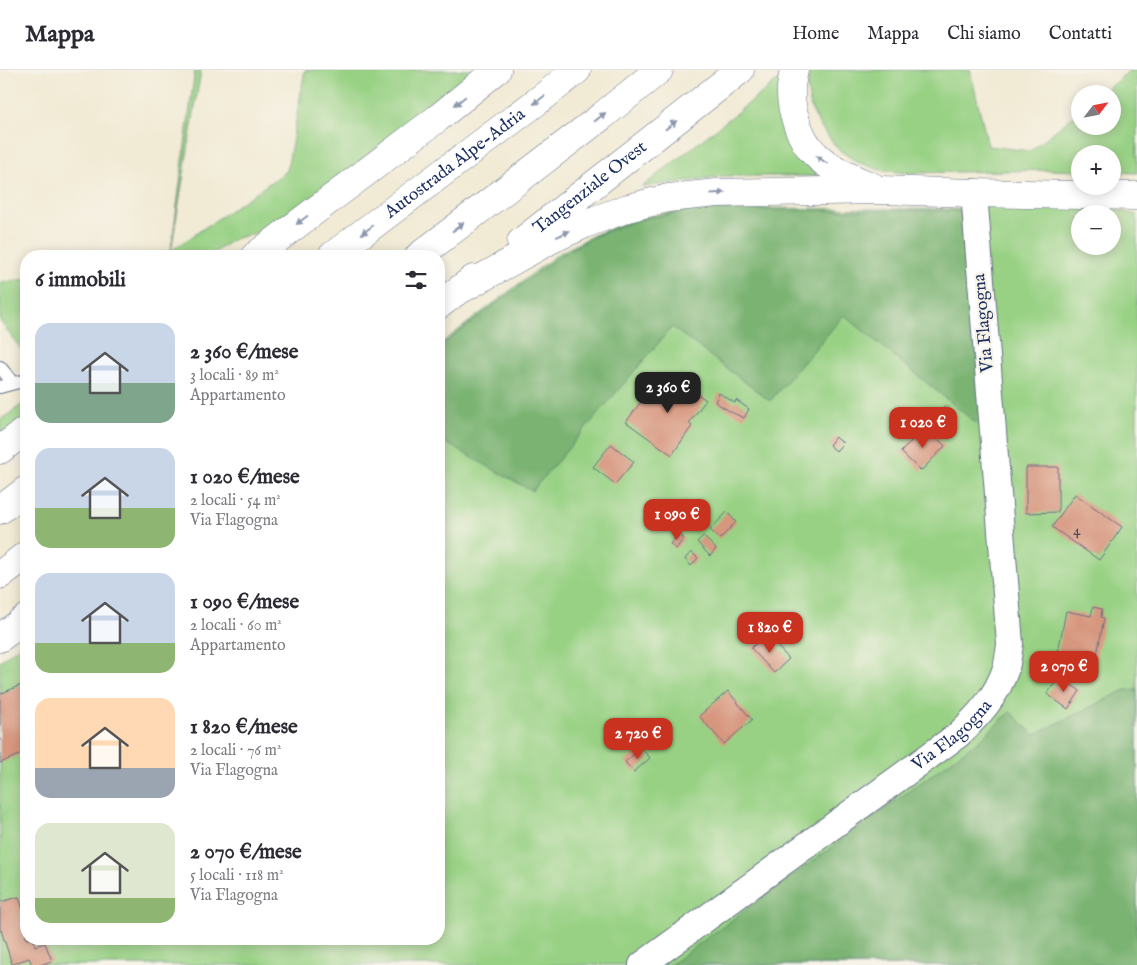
<!DOCTYPE html>
<html lang="it">
<meta charset="utf-8">
<style>
:root{--surface:#fff;--page:#f7f7f7;--text:#2b2b33;--muted:#7c7c81;--line:#e1e1e2;--accent:#c8321e}
body{margin:0;font-family:"IM FELL English",serif;background:var(--page);color:var(--text);height:100vh;display:flex;flex-direction:column;font-size:19px;white-space:nowrap}
*{box-sizing:border-box;margin:0}
p{font-size:16px;color:var(--muted)}
.icon{flex:none;width:28px;height:28px;fill:none;stroke:currentColor;stroke-width:2;stroke-linecap:round;stroke-linejoin:round}
.map{position:relative;flex:1;overflow:hidden}
.drawer{position:absolute;left:20px;top:180px;width:425px;height:695px;display:flex;flex-direction:column;background:var(--surface);border-radius:20px;box-shadow:0 2px 12px #0003}
.drawer>*{flex:none}
.needle{width:32px;rotate:58deg}
.buttons{position:absolute;left:1071px;top:15px;display:grid;gap:10px}
.buttons a{display:grid;place-items:center;width:50px;height:50px;border-radius:50%;background:var(--surface);box-shadow:0 2px 12px #0003;font-size:25px}
.price{position:absolute;translate:-50% -42px;padding:0 11px;border-radius:10px;background:var(--accent);color:#fff;font-size:16px;line-height:32px;filter:drop-shadow(0 1px 2px #0008)}
.price::after{content:'';position:absolute;left:50%;top:30px;width:15px;height:11px;margin-left:-8px;background:inherit;clip-path:polygon(0 0,100% 0,50% 100%)}
.price.active{background:#222;color:#fff}
ul{padding:0;list-style:none}
li{display:flex;align-items:center;gap:15px;height:125px;padding:0 15px}
li span{display:grid;place-items:center;flex:none;width:140px;height:100px;border-radius:15px;color:#555}
li>.icon{margin-inline-start:auto}
span .icon{width:60px;height:60px;fill:#fffc;stroke-width:1}
li b{font-size:21px}
h2{display:flex;justify-content:space-between;align-items:center;height:60px;padding:0 15px;font-size:21px}
header{display:flex;align-items:center;gap:30px;box-sizing:border-box;height:70px;padding:0 25px;background:var(--surface);border-bottom:1px solid var(--line)}
header strong{font-size:24px}
nav{display:flex;gap:28px;margin-inline-start:auto;font-size:18px}
.map>svg:first-child{display:block}
.green{fill:#98d184;stroke:#5a8071;fill-rule:evenodd}
.forest{fill:#7ab372;stroke:#4a7168}
.building{fill:#d7967e}
.lines{fill:none;stroke-linecap:round;stroke-linejoin:round}
.service-casing{stroke:#667087;stroke-width:14}
.minor-casing{stroke:#667087;stroke-width:28}
.secondary-casing{stroke:#667087;stroke-width:29}
.trunk-casing{stroke:#667087;stroke-width:29}
.motorway-casing{stroke:#667087;stroke-width:29}
.service{stroke:#fff;stroke-width:12}
.minor{stroke:#fff;stroke-width:26}
.secondary{stroke:#fff;stroke-width:28}
.trunk{stroke:#fff;stroke-width:28}
.motorway{stroke:#fff;stroke-width:28}
.oneway{fill:#8d97ae}
.labels{text-anchor:middle;dominant-baseline:central;stroke-width:4.5;stroke-linejoin:round;paint-order:stroke}
.number-label{font-size:15px;fill:#4a4966}
.street-label{font-size:18px;fill:#1b2f5e;stroke:#f7f3e8}
</style>
<header>
<strong>Mappa</strong>
<nav><a>Home</a><a>Mappa</a><a>Chi siamo</a><a>Contatti</a></nav>
</header>
<div class="map">
<svg width="1137" height="895" viewBox="0 0 1137 895">
<rect width="100%" height="100%" fill="#f7f3e8"/>
<filter id="ink" filterUnits="userSpaceOnUse"><feTurbulence type="fractalNoise" baseFrequency=".02" numOctaves="2"/><feDisplacementMap in="SourceGraphic" scale="10" xChannelSelector="R" yChannelSelector="G"/><feConvolveMatrix kernelMatrix="1 2 1 2 8 2 1 2 1" color-interpolation-filters="sRGB"/></filter>
<filter id="wash" filterUnits="userSpaceOnUse"><feTurbulence type="fractalNoise" baseFrequency=".0096" numOctaves="4" result="noise"/><feDisplacementMap in="SourceGraphic" scale="20" xChannelSelector="R" yChannelSelector="G"/><feGaussianBlur stdDeviation="1.12" result="paint"/><feColorMatrix in="noise" values="0 0 0 0 0 0 0 0 0 0 0 0 0 0 0 0 0 1.4 0 .05"/><feComposite in="paint" operator="in"/></filter>
<g filter="url(#wash)">
<rect width="100%" height="100%" fill="#f1ead4"/>
<path class="green" d="M195 0H201L171 181 287 101 305 0H473L396 64 269 159 234 169 209 186H146L171 181Z
M810 0H970L988 76 1030 81 1080 41V56H1112V24H1101L1130 0H1137V103L1113 102 1112 84H1080V101L1050 100 908 103 880 100 857 92 838 79 820 56 811 38 807 16Z
M781 8 795 72 817 106H724L642 117Z
M992 135 1107 137 1137 145V895H0V591L26 571V869H439V275L558 184 594 165 636 148 695 138 966 139ZM1080 144H1112V176H1080Z
M26 209V286L0 251V213Z
M26 332V346L0 366V350Z"/>
<path class="forest" d="M693 140 967 141 982 358 844 245 770 331 672 257 532 421 439 369V277L559 186 595 166 636 150Z
M1125 620H1137V895H670L982 668 1010 642 1034 665Z"/>
<g id="blocks">
<path class="building" d="M670 304 706 330 689 353 692 356 672 385 626 352 643 329 649 334Z
M719 323 735 333 736 330 749 339 744 348 731 342 715 332Z
M945 335 951 341 947 345 949 347 943 354 937 349Z
M925 356 945 376 921 401 901 382Z
M835 367 843 373 836 381 829 375Z
M611 374 634 392 615 414 593 397Z
M1026 397H1058V442L1026 443Z
M1075 424 1122 457 1099 490 1052 457Z
M727 442 736 452 720 469 710 460Z
M678 464 684 468 676 479 670 474Z
M703 466 716 479 710 486 697 472Z
M691 482 698 488 691 496 685 489Z
M1093 537 1102 539 1101 547 1104 548 1096 590 1058 582 1066 541 1091 546Z
M766 564 789 589 774 603 751 578Z
M1060 606 1080 621 1068 639 1047 624Z
M26 613V682L0 693V624Z
M728 621 752 650 724 674 699 646Z
M641 678 650 688 634 702 625 692Z
M19 827 26 849V869H33L35 876 45 873 52 891 40 895H32L29 888 12 894 1 860 0 861V832Z"/>
</g>
</g>
<g filter="url(#ink)">
<use href="#blocks" fill-opacity="0" stroke="#667087" stroke-width="1"/>
<g class="lines">
<defs>
<path id="service" d="M0 297 13 313
M0 317 26 310"/>
<g id="minor">
<path id="s1" d="M642 895 958 665C979 645 997 626 1006 598 1008 590 1009 582 1010 574L974 123"/>
</g>
<path id="secondary" d="M974 123 1137 126"/>
<g id="trunk">
<path d="M794 0C793 6 791 13 791 19 790 40 800 70 815 84 829 99 854 109 873 117"/>
<path id="s2" d="M521 172 740 0"/>
<path d="M255 186 438 48 497 0"/>
<path d="M458 221 552 169 587 153 628 138 668 128 717 123 881 120 974 123"/>
<path d="M439 235 473 209"/>
<path d="M0 380 26 360"/>
<path d="M0 568 26 548"/>
</g>
<g id="motorway">
<path id="s3" d="M332 186 547 24 577 0"/>
<path d="M419 186 602 46 659 0"/>
<path d="M0 440 26 420"/>
<path d="M0 505 26 485"/>
</g>
</defs>
<use href="#service" class="service-casing"/>
<use href="#minor" class="minor-casing"/>
<use href="#secondary" class="secondary-casing"/>
<use href="#trunk" class="trunk-casing"/>
<use href="#motorway" class="motorway-casing"/>
<use href="#service" class="service"/>
<use href="#minor" class="minor"/>
<use href="#secondary" class="secondary"/>
<use href="#trunk" class="trunk"/>
<use href="#motorway" class="motorway"/>
</g>
<defs><path id="oneway-solid" d="M-6-.8H1V-3.2L6.5 0L1 3.2V.8H-6Z" transform="scale(1.25)"/></defs>
<g class="oneway">
<use href="#oneway-solid" transform="translate(539 30) rotate(143)"/>
<use href="#oneway-solid" transform="translate(460 31) rotate(141)"/>
<use href="#oneway-solid" transform="translate(600 47) rotate(-38)"/>
<use href="#oneway-solid" transform="translate(671 55) rotate(-38)"/>
<use href="#oneway-solid" transform="translate(822 90) rotate(-145)"/>
<use href="#oneway-solid" transform="translate(718 123) rotate(-3)"/>
<use href="#oneway-solid" transform="translate(302 150) rotate(143)"/>
<use href="#oneway-solid" transform="translate(458 157) rotate(-38)"/>
<use href="#oneway-solid" transform="translate(367 160) rotate(143)"/>
<use href="#oneway-solid" transform="translate(563 164) rotate(-25)"/>
</g>
</g>
<g class="labels">
<g class="number-label">
<text x="1077" y="460">4</text>
</g>
<g class="street-label">
<text stroke="none"><textPath href="#s3" startOffset="154">Autostrada Alpe-Adria</textPath></text>
<text stroke="none"><textPath href="#s2" startOffset="88">Tangenziale Ovest</textPath></text>
<text transform="translate(984 253) rotate(-95)">Via Flagogna</text>
<text stroke="none"><textPath href="#s1" startOffset="386">Via Flagogna</textPath></text>
</g>
</g>
</svg>
<div class="buttons">
<a><svg class="needle" viewBox="-14 -14 28 28"><path d="M0-13l5 13h-10z" fill="#e53935"/><path d="M0 13l5-13h-10z" fill="#7c7c81"/></svg></a>
<a>+</a>
<a>−</a>
</div>
<b class="price active" style="left:668px;top:344px">2 360 €</b>
<b class="price" style="left:923px;top:379px">1 020 €</b>
<b class="price" style="left:677px;top:471px">1 090 €</b>
<b class="price" style="left:770px;top:584px">1 820 €</b>
<b class="price" style="left:1064px;top:623px">2 070 €</b>
<b class="price" style="left:638px;top:690px">2 720 €</b>
<section class="drawer">
<h2>6 immobili<svg class="icon" aria-label="filters" viewBox="0 0 24 24"><path d="M4 7h16M4 17h16"/><circle cx="9" cy="7" r="2"/><circle cx="15" cy="17" r="2"/></svg></h2>
<ul>
<li><span style="background:linear-gradient(#c9d6e8 60%,#7fa58c 0)"><svg class="icon" aria-label="home" viewBox="0 0 24 24"><path d="M3 11l9-7 9 7M6 9v11h12V9"/></svg></span><div><b>2 360 €/mese</b><p>3 locali · 89 m²</p><p>Appartamento</p></div></li>
<li><span style="background:linear-gradient(#c9d6e8 60%,#8fb573 0)"><svg class="icon" aria-label="home" viewBox="0 0 24 24"><path d="M3 11l9-7 9 7M6 9v11h12V9"/></svg></span><div><b>1 020 €/mese</b><p>2 locali · 54 m²</p><p>Via Flagogna</p></div></li>
<li><span style="background:linear-gradient(#c9d6e8 70%,#8fb573 0)"><svg class="icon" aria-label="home" viewBox="0 0 24 24"><path d="M3 11l9-7 9 7M6 9v11h12V9"/></svg></span><div><b>1 090 €/mese</b><p>2 locali · 60 m²</p><p>Appartamento</p></div></li>
<li><span style="background:linear-gradient(#ffd9b3 70%,#9aa5b1 0)"><svg class="icon" aria-label="home" viewBox="0 0 24 24"><path d="M3 11l9-7 9 7M6 9v11h12V9"/></svg></span><div><b>1 820 €/mese</b><p>2 locali · 76 m²</p><p>Via Flagogna</p></div></li>
<li><span style="background:linear-gradient(#dfe7d0 75%,#8fb573 0)"><svg class="icon" aria-label="home" viewBox="0 0 24 24"><path d="M3 11l9-7 9 7M6 9v11h12V9"/></svg></span><div><b>2 070 €/mese</b><p>5 locali · 118 m²</p><p>Via Flagogna</p></div></li>
</ul>
</section>
</div>
